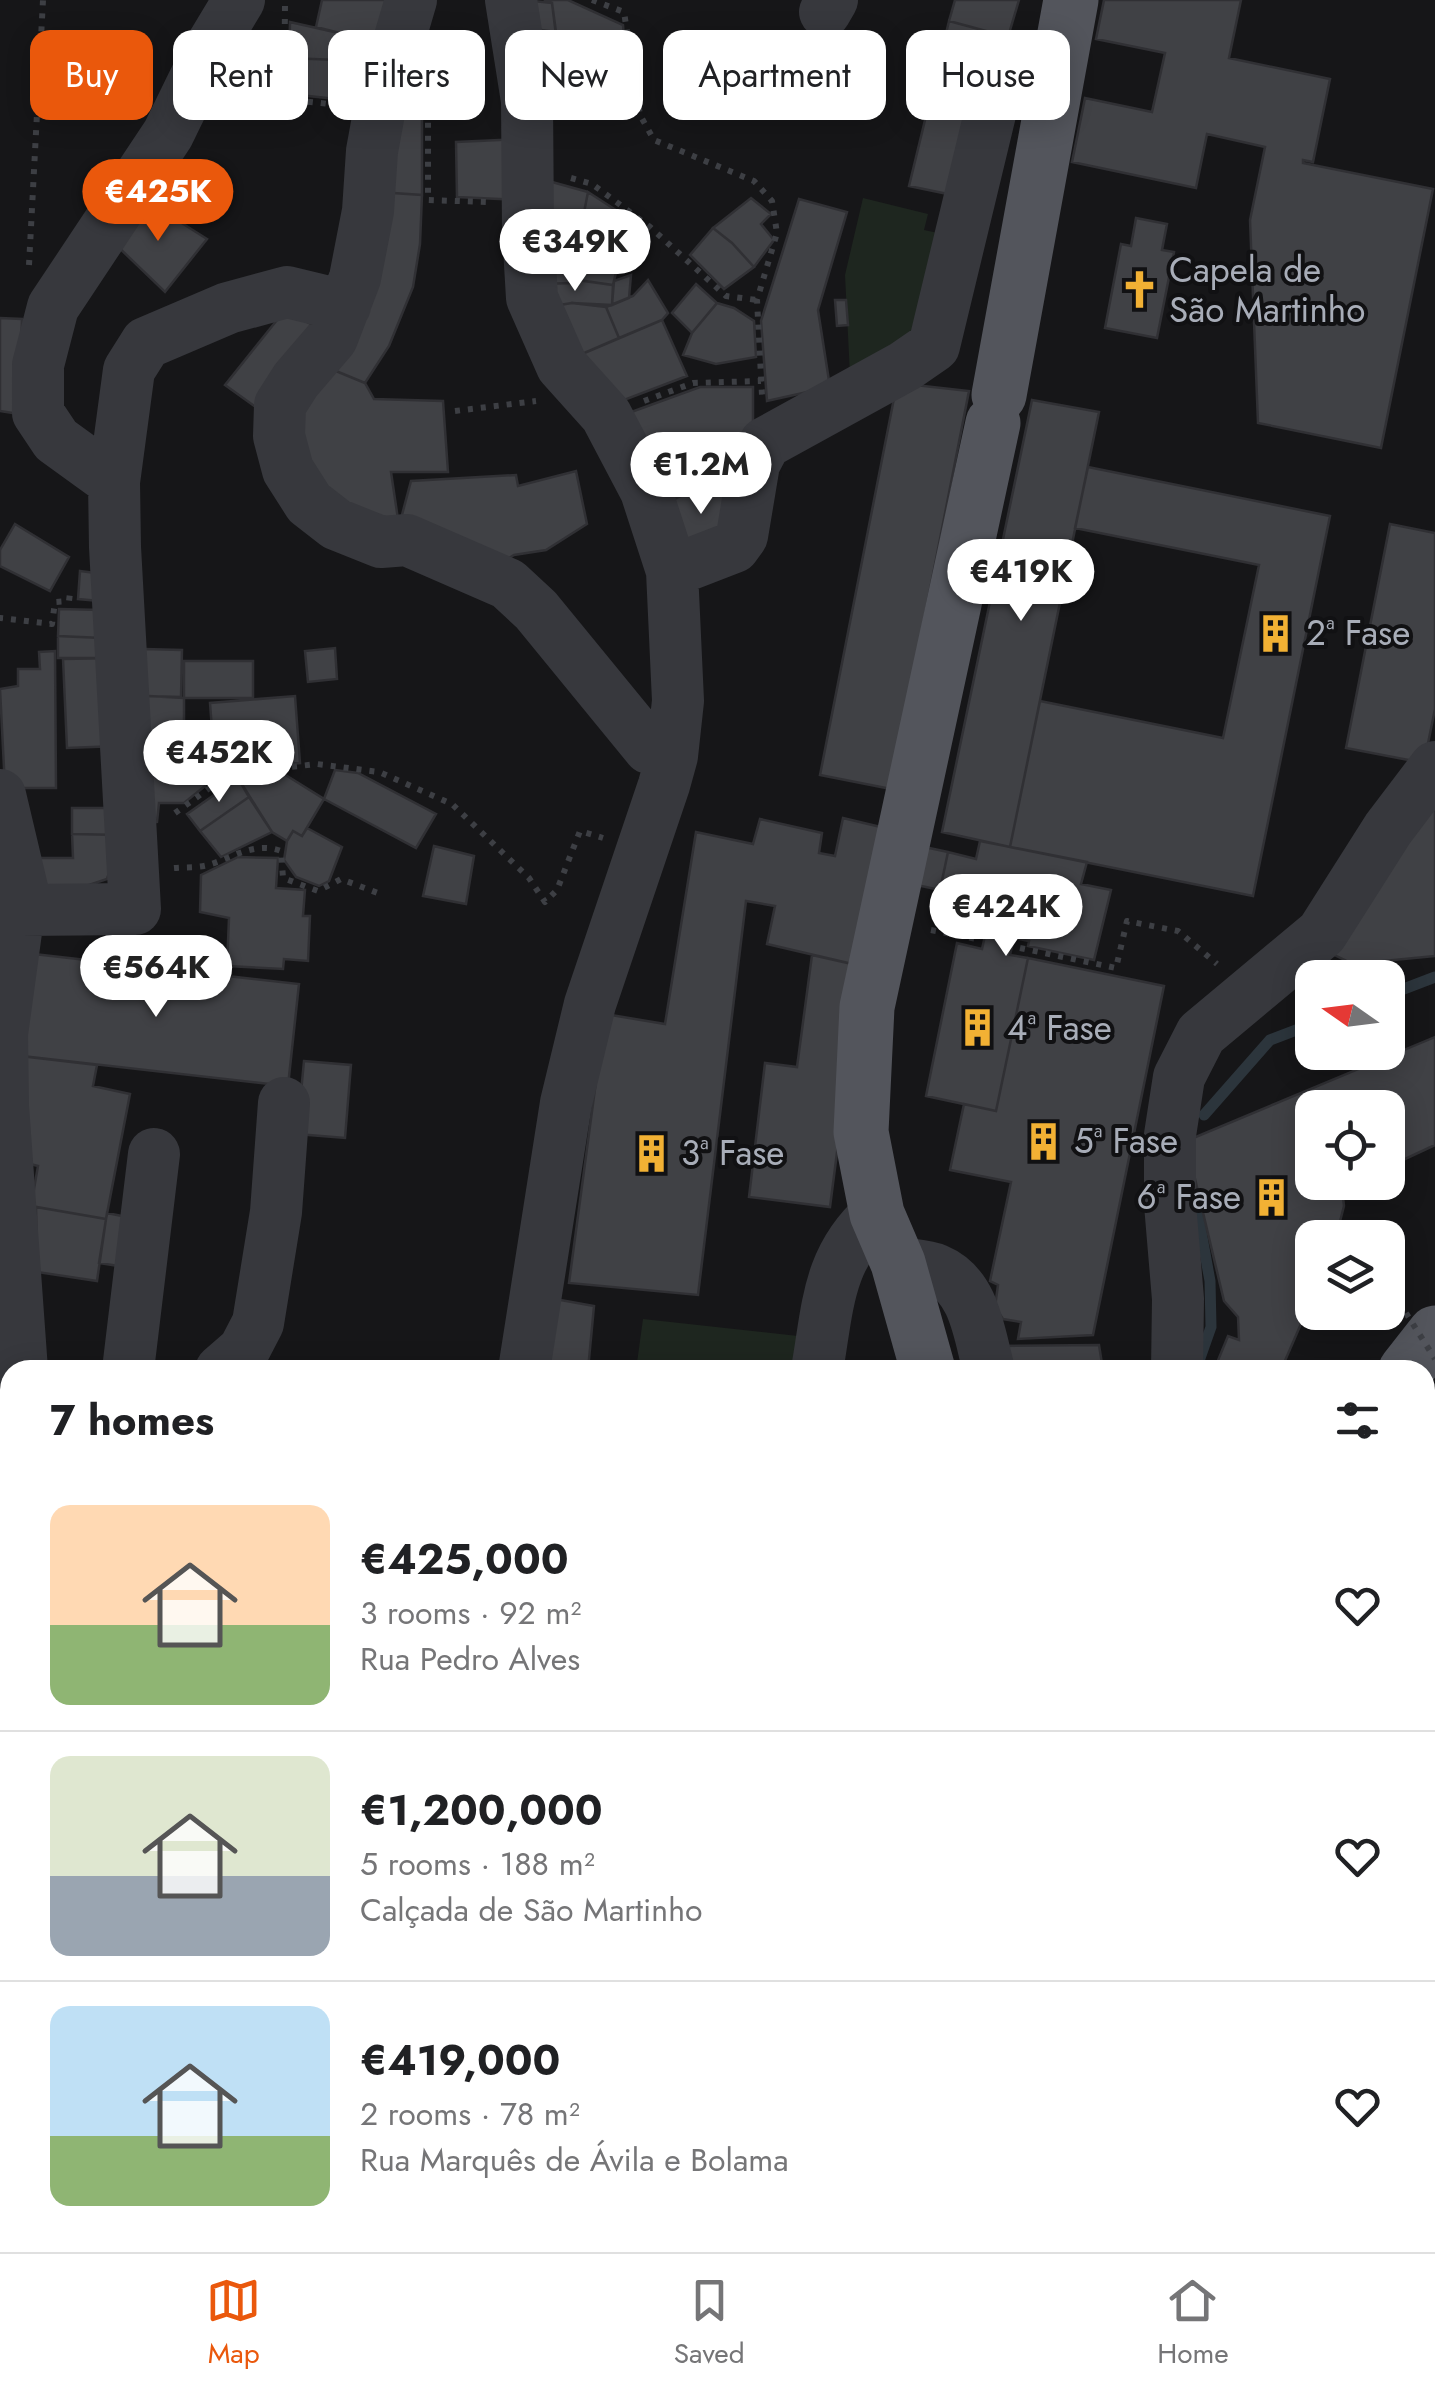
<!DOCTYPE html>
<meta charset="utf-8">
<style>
:root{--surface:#fff;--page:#f2f2f2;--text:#202124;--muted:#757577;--line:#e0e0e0;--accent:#ea580c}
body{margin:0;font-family:Jost,sans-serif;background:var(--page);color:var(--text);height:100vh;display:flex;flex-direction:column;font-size:38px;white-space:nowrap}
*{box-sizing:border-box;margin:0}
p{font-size:32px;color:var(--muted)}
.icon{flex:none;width:55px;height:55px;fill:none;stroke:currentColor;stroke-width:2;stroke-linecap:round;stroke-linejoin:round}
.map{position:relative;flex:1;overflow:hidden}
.panel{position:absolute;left:0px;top:1360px;width:1435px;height:892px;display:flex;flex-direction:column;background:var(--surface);border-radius:30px 30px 0 0;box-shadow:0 5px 25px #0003}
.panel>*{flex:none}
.guide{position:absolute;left:30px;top:30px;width:1375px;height:90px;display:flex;gap:20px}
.needle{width:65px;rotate:284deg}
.fabs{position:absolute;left:1295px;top:960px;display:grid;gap:20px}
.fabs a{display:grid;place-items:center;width:110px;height:110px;border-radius:20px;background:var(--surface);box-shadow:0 5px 25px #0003;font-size:50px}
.price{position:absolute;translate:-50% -85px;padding:0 22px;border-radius:35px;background:#fff;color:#222;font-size:32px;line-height:65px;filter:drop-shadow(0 2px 5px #0008)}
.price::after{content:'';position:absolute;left:50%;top:60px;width:30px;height:22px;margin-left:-15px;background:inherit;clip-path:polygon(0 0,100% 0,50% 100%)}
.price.on{background:var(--accent);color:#fff}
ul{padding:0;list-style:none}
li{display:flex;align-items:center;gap:30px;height:250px;padding:0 50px}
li+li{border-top:2px solid var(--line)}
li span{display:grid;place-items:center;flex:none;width:280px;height:200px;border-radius:20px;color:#555}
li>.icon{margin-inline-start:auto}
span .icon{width:120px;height:120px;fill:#fffc;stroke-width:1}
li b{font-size:42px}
h2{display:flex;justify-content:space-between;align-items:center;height:120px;padding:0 50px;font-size:42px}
.pill{padding:0 35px;border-radius:20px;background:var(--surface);box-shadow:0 5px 25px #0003;font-size:35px;line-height:90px}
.pill.on{background:var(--accent);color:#fff}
.menu{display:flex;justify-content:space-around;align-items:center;height:140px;border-top:2px solid var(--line);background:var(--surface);font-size:28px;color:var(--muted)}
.menu a{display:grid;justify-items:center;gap:5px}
.menu .on{color:var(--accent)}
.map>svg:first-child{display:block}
.green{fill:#1e261f}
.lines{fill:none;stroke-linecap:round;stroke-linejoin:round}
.stream{stroke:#2c353c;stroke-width:11}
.building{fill:#404145;stroke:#303034;stroke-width:2.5}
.path{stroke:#3d3f44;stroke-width:6;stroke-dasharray:5 8;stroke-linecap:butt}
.minor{stroke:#37383d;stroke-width:52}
.major{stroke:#53555c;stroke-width:55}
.path-bridge{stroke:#3d3f44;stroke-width:6;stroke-dasharray:5 8;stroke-linecap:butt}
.labels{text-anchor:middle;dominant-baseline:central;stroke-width:8;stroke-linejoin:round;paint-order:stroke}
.poi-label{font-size:35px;fill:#a8adb8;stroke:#111113;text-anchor:start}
</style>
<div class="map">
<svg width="1435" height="2252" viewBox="0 0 1435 2252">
<rect width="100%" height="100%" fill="#161618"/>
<path class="green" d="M863 198 928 214 924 230 938 233 911 332 850 375 845 275Z
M643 1319 798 1336 792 1370H636Z
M1435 1388V1442L1425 1458V1404Z
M1435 1537V2252H948L956 2242H1425V1552Z"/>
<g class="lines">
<path class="stream" d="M1388 995 1435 977
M1204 1115 1270 1040 1312 1024
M1195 1198 1210 1281 1211 1327 1199 1361
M612 2242 613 2252"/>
</g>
<path class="building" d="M322 0H405L391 46 316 27Z
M524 0 552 3 556 32 526 28Z
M544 0H568L623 25 625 51 559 59 552 3Z
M955 0H1019L1008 37 949 21Z
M1104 0H1241L1229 58 1330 79 1313 162 1303 160V163L1433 189 1381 448 1258 423 1250 220 1265 147 1207 134 1196 188 1072 162 1085 98 1152 112 1165 53 1096 39Z
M949 21 1008 37 967 198 909 186Z
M290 22 343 34 337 60 289 58Z
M539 30 556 32 559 59H545Z
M343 34 391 46 381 77 337 60Z
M577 57 579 88 531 93 545 59Z
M289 58 337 60 381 77 373 103 290 94Z
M382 115 422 117V195L378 192Z
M522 139 521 200 457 197 456 142Z
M534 177 588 192 582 223 532 219Z
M378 192 422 195 420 244 413 287 389 346 365 383 319 364Z
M588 192 622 214 617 229 582 223Z
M751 198 771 214 761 224 774 240 754 267 732 243 713 228Z
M799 199 847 212 818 310 830 387 767 401 761 321Z
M147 201 207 239 165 292 111 240Z
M622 214 645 230 618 264 613 285 577 280 576 283 536 284 532 219 617 229Z
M1136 218 1167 224 1162 250 1174 252 1157 338 1105 328 1121 244 1131 246Z
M713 228 732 243 754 267 724 289 690 255Z
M631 275 629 298 612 305 614 281Z
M577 280 613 285 612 305 572 303 541 308 536 284 576 283Z
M648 280 668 313 662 320 619 338 606 307 633 296Z
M696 284 717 303 692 333 672 313Z
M835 300H846L848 325 837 326Z
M572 303 606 307 619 338 582 354 541 308Z
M717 303 734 308 754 321 756 357 716 364 683 355 692 333Z
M285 310 329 334 264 413 225 385Z
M0 318 22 319 19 414 0 411Z
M662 320 687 376 611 405 582 354Z
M319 364 365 383 374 399 443 401 448 472H391L399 526 316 492 290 411Z
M897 383 969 391 891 789 820 775Z
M700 387H753V437L711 439 650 473 623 415Z
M1032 400 1099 412 1010 847 942 832Z
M750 437 728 473 662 505 650 473 711 439Z
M1088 467 1330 516 1253 896 1010 847 1040 701 1223 738 1259 565 1075 528Z
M576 471 587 524 546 550 514 555 501 563 399 526 411 481 516 475 518 486Z
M728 473 732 539 679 556 662 505Z
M15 524 69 557 50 591 0 566V550Z
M1390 524 1435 533V709L1424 763 1346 748Z
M80 571 112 575 110 602 78 599Z
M59 609 101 610V638L58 636Z
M58 636 101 638V658H58Z
M335 648 337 679 308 682 305 651Z
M144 649 182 650 181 697 143 696Z
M55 651 56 788H5L0 689 18 686V669H40L39 652Z
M115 658 118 746 67 748 63 659Z
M184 661H253V698H184Z
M130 695 184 698V735L129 733Z
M295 696 300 763 215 770 210 703Z
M129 733H207V772L131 773Z
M335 770 358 773 436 814 416 848 324 799Z
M207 772 205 786 184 803H159L157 822 132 825 131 773Z
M284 774 324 799 302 836 293 831 287 841 272 832 238 778Z
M238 778 249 797 200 831 187 814Z
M1435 782V956L1353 964 1318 947Z
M249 797 272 832 221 857 200 831Z
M72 808H121V835L72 834Z
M843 818 889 829 861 966 767 944 775 906 746 901 698 1295 569 1283 605 1014 665 1024 696 832 753 844 760 819 822 833 819 853 835 856Z
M307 828 342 847 329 881 319 886 296 877 284 860 287 841 293 831 302 836Z
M72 834 121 835 107 879 83 887 34 890 23 858H73Z
M887 839 948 852 940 890 879 877Z
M980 841 1087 862 1081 884 1111 890 1094 960 1028 946 1029 941 1014 938 1010 955 1028 958 996 1111 926 1096 957 943 982 949 993 900 940 890 948 852 976 859Z
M434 846 474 856 466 904 423 896Z
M238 857 278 858 276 888 305 890 303 916H310L308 961 284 959 283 969 227 966 229 918 200 912 201 875Z
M25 953 299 984 288 1086 13 1055Z
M812 955 861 966 830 1207 749 1197 765 1063 797 1067Z
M1028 958 1164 986 1093 1335 1018 1339 1021 1322 1003 1319 995 1307 998 1285 990 1281 1011 1182 950 1170 964 1104 996 1111Z
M1435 1037V1145L1388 1167V1108H1312V1182H1354L1342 1188 1344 1206 1338 1229 1329 1238H1312V1247L1304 1252 1307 1310 1281 1370H1214L1228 1336 1239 1340 1238 1317 1224 1301 1186 1141Z
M20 1056 97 1065 93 1086 130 1094 106 1219 31 1206 38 1166 30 1164Z
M304 1061 351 1065 345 1138 297 1134Z
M36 1207 106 1219 97 1281 37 1272Z
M107 1213 137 1219 125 1267 99 1263Z
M555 1299 594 1306 588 1370H549Z
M1099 1345 1103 1370H1000L993 1346Z
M432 1362 493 1370H430Z
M129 2242H205L203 2252H126Z
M211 2242H382L381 2252H210Z
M395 2242H442L440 2252H394Z
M452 2242H539L537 2252H450Z
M769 2242H807L796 2252H777Z"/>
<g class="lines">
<path class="path" d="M592 0 624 12 640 115 654 140 754 181 772 201 777 233 757 300 762 395
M285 6 284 99 338 105
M425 112 428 113V200L486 202
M571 178 592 184 650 227 726 296 757 300
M29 265 43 0
M644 401 693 383 761 381
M455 411 536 401
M0 620V618L52 624 55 602 69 601 70 593
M175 813 229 774 317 764 379 772 452 804 529 878 545 902 557 890 580 831 603 838
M174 868C185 867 197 868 208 865 232 858 255 841 281 851L283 878 318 891 341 879 383 895
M931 930 977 939
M1020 948 1116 968 1127 921 1178 931 1217 964
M389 2252 390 2242"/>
<path class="minor" d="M411 0 381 102 372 151 368 211 355 278 332 338 296 380 280 405 279 436 288 470 309 503 336 524 381 542 407 540 508 584 536 610 649 748 672 756
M511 0 527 101 528 230 532 298 562 366 606 415 646 491 672 571 678 701 672 756 664 785 590 1004 566 1103 524 1370
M825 12 832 0
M114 482 56 440 38 413V365L53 307 168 134 209 50 239 0
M672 571 734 547 742 536 754 464 765 443 905 366 934 346 996 89 1013 76 1054 80
M0 795 22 888 2 1034 3 1106 22 1370
M21 910 135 909 115 547 114 482 129 370 146 343 228 308 287 292 345 306
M898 1263C910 1265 926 1265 937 1270 975 1286 979 1334 989 1370
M128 1370 154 1154
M221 1370 244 1350 258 1323 276 1212 284 1103
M817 1370C828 1308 827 1258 877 1214
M1177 1370 1178 1299 1170 1204V1135L1179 1077 1201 1034 1322 933 1388 829 1435 767
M1425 1535 1435 1520
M0 1784 10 1783
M0 2155 10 2107
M754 2242 756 2252
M99 2252 104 2242"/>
<path class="major" d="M999 395 1071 0
M928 1370 898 1263 877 1214 861 1132 867 1007 993 423
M1406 1370 1435 1333"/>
<path class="path-bridge" d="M1399 1302 1435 1359"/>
</g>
<defs>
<symbol id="church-bare" viewBox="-9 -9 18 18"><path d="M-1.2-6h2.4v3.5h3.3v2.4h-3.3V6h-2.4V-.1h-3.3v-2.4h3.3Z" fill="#f2b134" stroke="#111113" stroke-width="2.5" paint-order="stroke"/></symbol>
<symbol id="building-bare" viewBox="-9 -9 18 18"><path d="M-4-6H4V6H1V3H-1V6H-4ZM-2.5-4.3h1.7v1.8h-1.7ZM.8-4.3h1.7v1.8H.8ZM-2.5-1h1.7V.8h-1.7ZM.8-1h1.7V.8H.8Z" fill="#f2b134" stroke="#111113" stroke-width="2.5" paint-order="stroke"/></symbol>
</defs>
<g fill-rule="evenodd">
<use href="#church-bare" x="1112" y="262" width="55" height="55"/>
<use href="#building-bare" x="1248" y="606" width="55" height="55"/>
<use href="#building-bare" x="950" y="1000" width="55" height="55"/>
<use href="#building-bare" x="1016" y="1114" width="55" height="55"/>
<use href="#building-bare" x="624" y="1126" width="55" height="55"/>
<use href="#building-bare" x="1244" y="1170" width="55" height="55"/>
</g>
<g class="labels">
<g class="poi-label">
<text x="1169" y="270">Capela de<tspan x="1169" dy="40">São Martinho</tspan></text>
<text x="1306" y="633">2ª Fase</text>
<text x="1007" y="1028">4ª Fase</text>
<text x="1074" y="1141">5ª Fase</text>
<text x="681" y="1153">3ª Fase</text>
<text x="1241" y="1197" text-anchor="end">6ª Fase</text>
</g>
</g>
</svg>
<div class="fabs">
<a><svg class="needle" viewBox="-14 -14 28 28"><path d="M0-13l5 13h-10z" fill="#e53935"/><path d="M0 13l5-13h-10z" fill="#757577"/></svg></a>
<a><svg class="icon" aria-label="locate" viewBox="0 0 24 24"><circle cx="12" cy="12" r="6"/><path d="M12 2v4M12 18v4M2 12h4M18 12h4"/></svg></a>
<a><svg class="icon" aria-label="layers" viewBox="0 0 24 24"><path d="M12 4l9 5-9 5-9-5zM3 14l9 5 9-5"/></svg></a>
</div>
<b class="price on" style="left:158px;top:244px">€425K</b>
<b class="price" style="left:575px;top:294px">€349K</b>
<b class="price" style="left:701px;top:517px">€1.2M</b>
<b class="price" style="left:1021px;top:624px">€419K</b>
<b class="price" style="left:219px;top:805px">€452K</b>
<b class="price" style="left:1006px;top:959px">€424K</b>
<b class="price" style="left:156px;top:1020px">€564K</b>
<div class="guide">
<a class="pill on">Buy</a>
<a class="pill">Rent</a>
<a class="pill">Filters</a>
<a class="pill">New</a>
<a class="pill">Apartment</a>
<a class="pill">House</a>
</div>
<section class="panel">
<h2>7 homes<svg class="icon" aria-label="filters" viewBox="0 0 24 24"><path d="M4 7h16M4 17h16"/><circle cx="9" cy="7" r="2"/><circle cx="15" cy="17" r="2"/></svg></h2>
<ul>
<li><span style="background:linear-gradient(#ffd9b3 60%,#8fb573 0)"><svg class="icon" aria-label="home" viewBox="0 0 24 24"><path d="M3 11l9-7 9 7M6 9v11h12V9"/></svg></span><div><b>€425,000</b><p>3 rooms · 92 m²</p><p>Rua Pedro Alves</p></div><svg class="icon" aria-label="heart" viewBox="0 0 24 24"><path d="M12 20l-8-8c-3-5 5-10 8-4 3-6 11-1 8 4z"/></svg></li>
<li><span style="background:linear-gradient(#dfe7d0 60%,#9aa5b1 0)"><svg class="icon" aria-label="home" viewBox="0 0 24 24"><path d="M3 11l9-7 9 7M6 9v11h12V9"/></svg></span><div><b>€1,200,000</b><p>5 rooms · 188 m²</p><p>Calçada de São Martinho</p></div><svg class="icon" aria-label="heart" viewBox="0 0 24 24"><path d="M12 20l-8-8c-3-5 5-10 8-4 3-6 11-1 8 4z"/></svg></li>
<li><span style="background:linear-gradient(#bfe0f5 65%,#8fb573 0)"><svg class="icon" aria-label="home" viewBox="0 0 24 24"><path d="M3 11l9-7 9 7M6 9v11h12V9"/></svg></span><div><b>€419,000</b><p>2 rooms · 78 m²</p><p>Rua Marquês de Ávila e Bolama</p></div><svg class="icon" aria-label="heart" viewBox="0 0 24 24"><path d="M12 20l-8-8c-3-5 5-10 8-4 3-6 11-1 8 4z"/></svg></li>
</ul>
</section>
</div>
<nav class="menu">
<a class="on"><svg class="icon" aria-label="map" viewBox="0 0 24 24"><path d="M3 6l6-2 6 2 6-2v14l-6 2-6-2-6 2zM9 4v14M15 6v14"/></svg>Map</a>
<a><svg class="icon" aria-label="saved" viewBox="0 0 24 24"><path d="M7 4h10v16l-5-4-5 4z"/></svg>Saved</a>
<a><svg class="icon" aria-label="home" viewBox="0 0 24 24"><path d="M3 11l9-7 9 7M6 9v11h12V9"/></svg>Home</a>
</nav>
